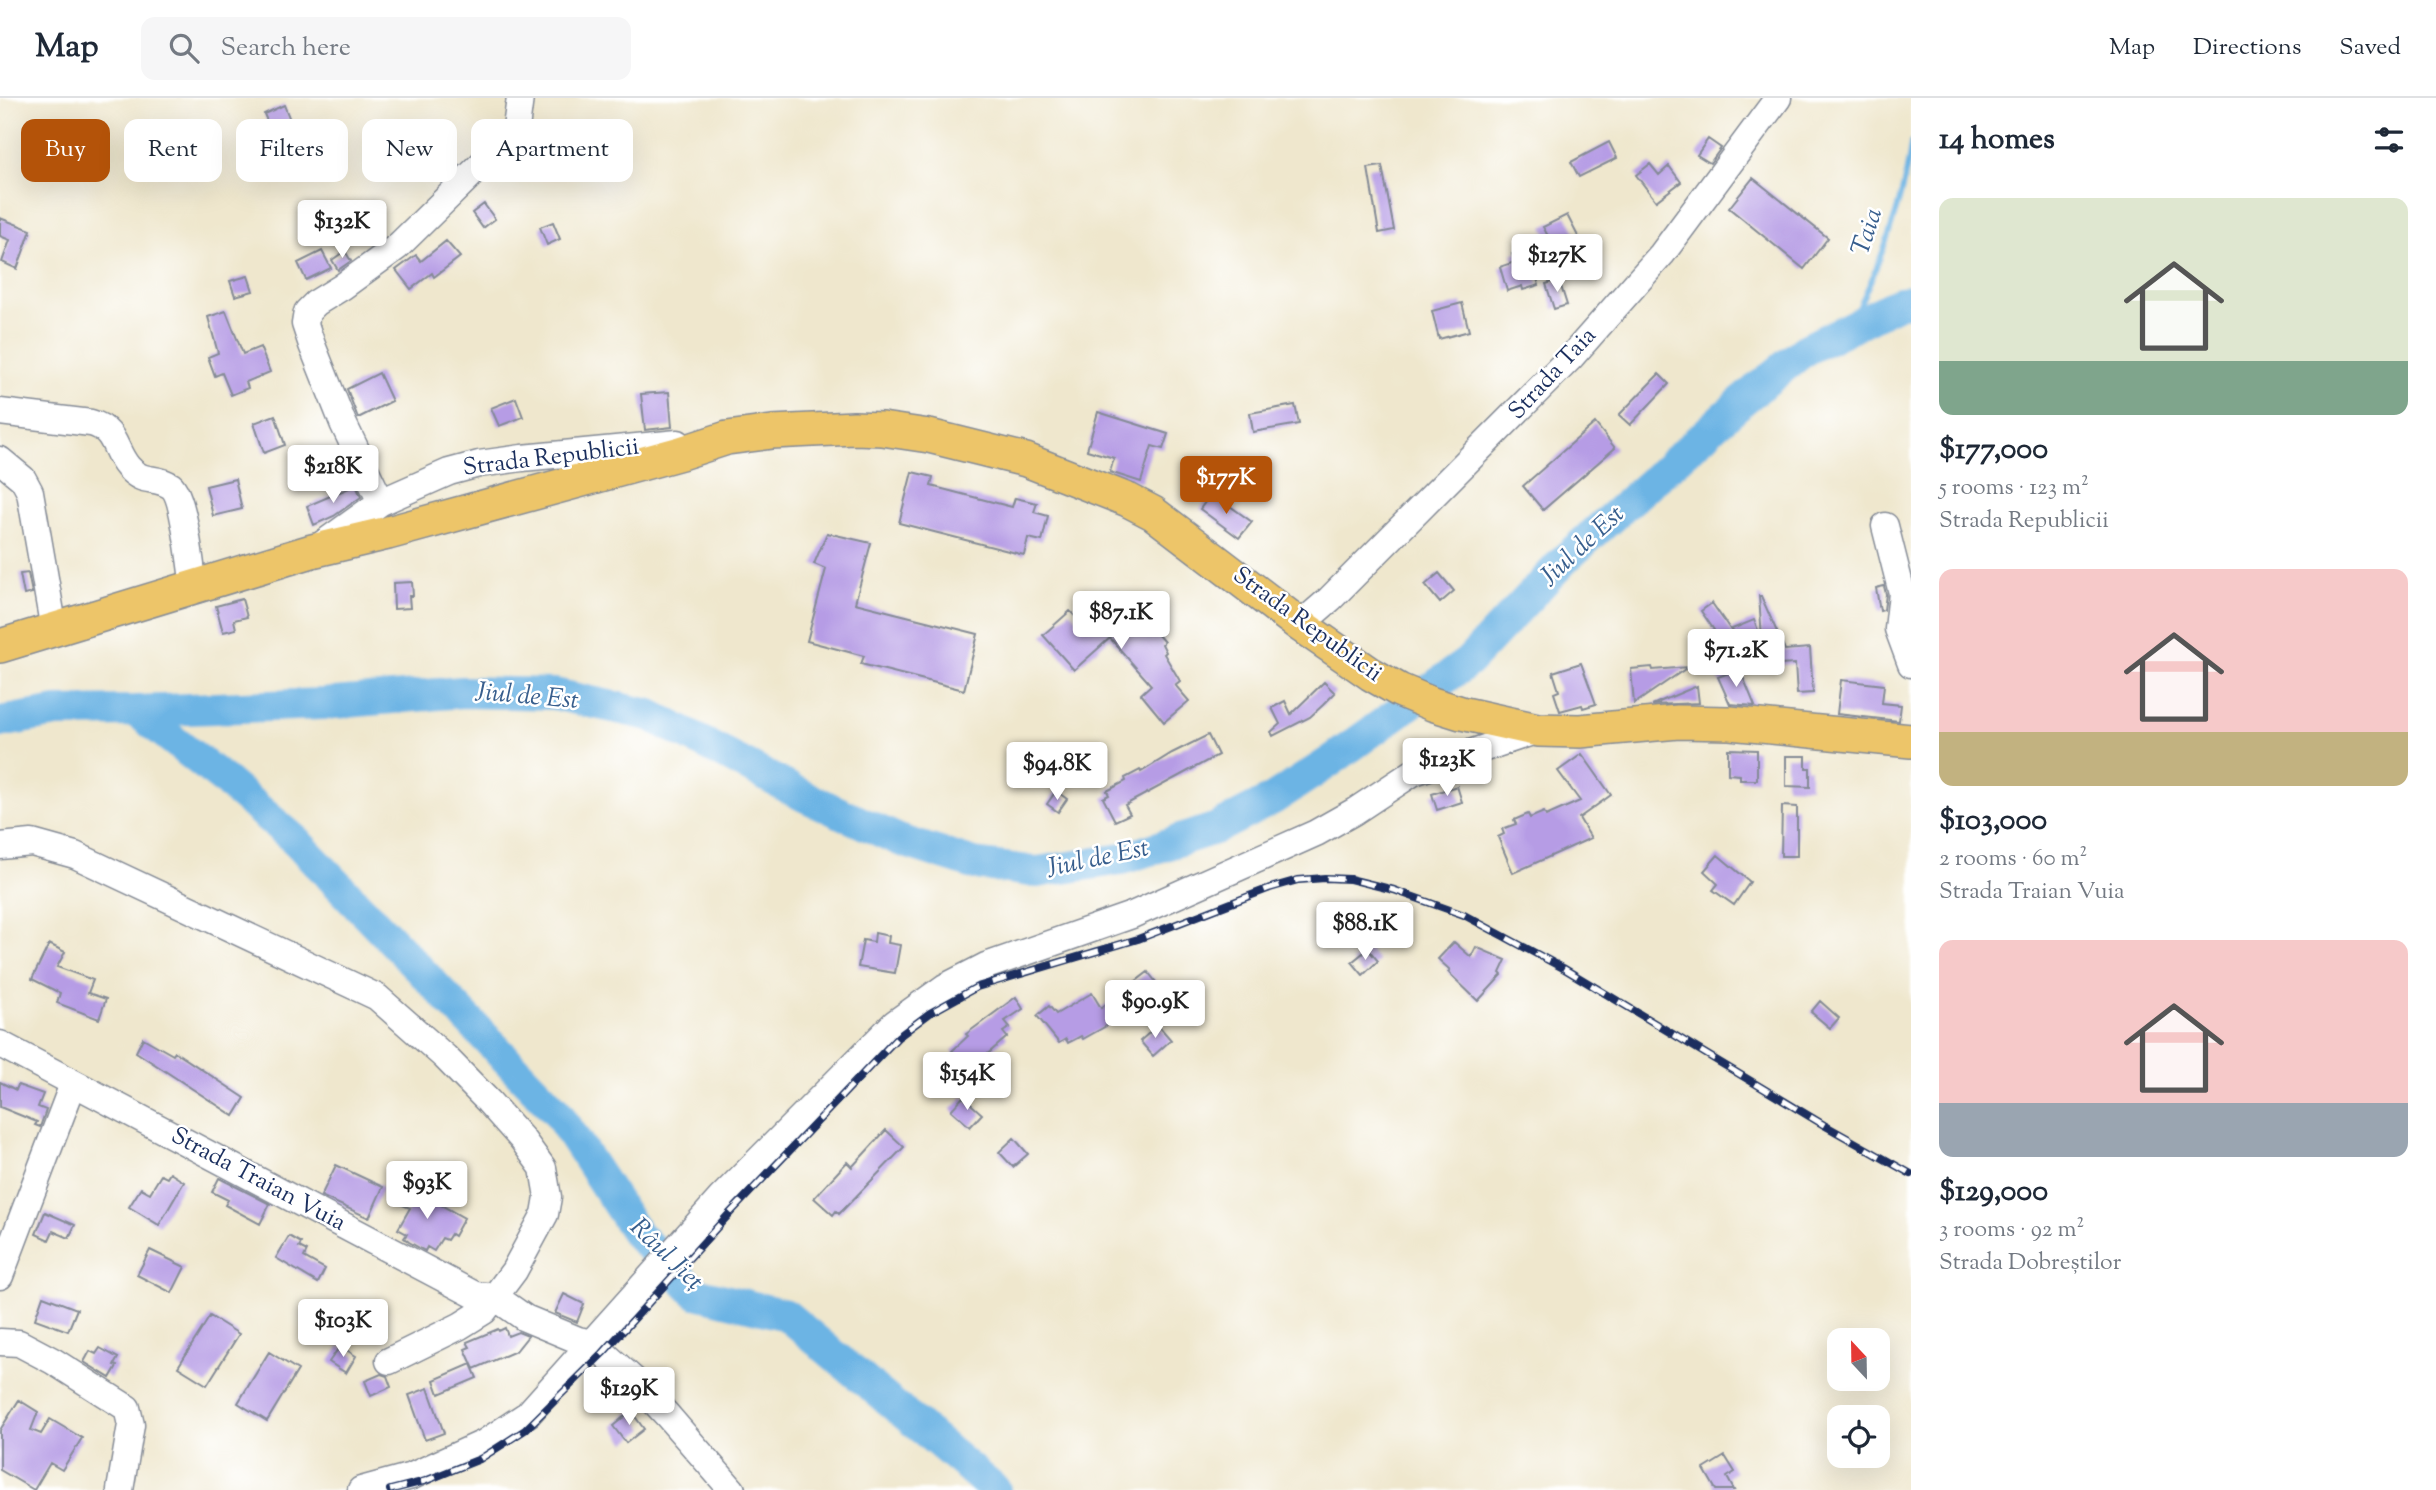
<!DOCTYPE html>
<meta charset="utf-8">
<style>
:root{--surface:#fff;--page:#f6f6f7;--text:#1f2937;--muted:#747a83;--line:#e0e1e3;--accent:#b45309}
body{margin:0;font-family:"Sorts Mill Goudy",serif;background:var(--page);color:var(--text);height:100vh;display:flex;flex-direction:column;font-size:26px;white-space:nowrap}
*{box-sizing:border-box;margin:0}
p{font-size:23px;color:var(--muted)}
.icon{flex:none;width:38px;height:38px;fill:none;stroke:currentColor;stroke-width:2;stroke-linecap:round;stroke-linejoin:round}
.map{position:relative;flex:1;overflow:hidden}
.details{display:flex;flex-direction:column;background:var(--surface);width:525px}
.details>*{flex:none}
.guide{position:absolute;left:21px;top:21px;width:665px;height:63px;display:flex;gap:14px}
.needle{width:46px;rotate:338deg}
.fabs{position:absolute;left:1827px;top:1230px;display:grid;gap:14px}
.fabs a{display:grid;place-items:center;width:63px;height:63px;border-radius:14px;background:var(--surface);box-shadow:0 7px 28px #0002;font-size:35px}
.price{position:absolute;translate:-50% -60px;padding:0 16px;border-radius:7px;background:#fff;color:#222;font-size:23px;line-height:46px;filter:drop-shadow(0 2px 4px #0008)}
.price::after{content:'';position:absolute;left:50%;top:42px;width:21px;height:16px;margin-left:-10px;background:inherit;clip-path:polygon(0 0,100% 0,50% 100%)}
.price.current{background:var(--accent);color:#fff}
ul{padding:0;list-style:none}
li{display:grid;align-content:center;gap:14px;height:371px;padding:0 28px}
li span{display:grid;place-items:center;height:217px;border-radius:14px;color:#555}
li>.icon{margin-inline-start:auto}
span .icon{width:126px;height:126px;fill:#fffc;stroke-width:1}
li b{font-size:30px}
h2{display:flex;justify-content:space-between;align-items:center;height:84px;padding:0 28px;font-size:30px}
.pill{padding:0 24px;border-radius:14px;background:var(--surface);box-shadow:0 7px 28px #0002;font-size:24px;line-height:63px}
.pill.current{background:var(--accent);color:#fff}
header{display:flex;align-items:center;gap:42px;box-sizing:border-box;height:98px;padding:0 35px;background:var(--surface);border-bottom:2px solid var(--line)}
header strong{font-size:33px}
nav{display:flex;gap:38px;margin-inline-start:auto;font-size:24px}
.search{width:490px;height:63px;background:var(--page);display:flex;align-items:center;gap:18px;box-sizing:border-box;padding:0 24px;border-radius:14px;color:var(--muted);font-size:26px}
main{display:flex;flex:1;min-height:0}
.map>svg:first-child{display:block}
.lines{fill:none;stroke-linecap:round;stroke-linejoin:round}
.stream{stroke:#6cb4e4;stroke-width:5}
.river{stroke:#6cb4e4;stroke-width:32}
.building{fill:#b69ce5}
.minor-casing{stroke:#858b96;stroke-width:29}
.major-casing{stroke:#858b96;stroke-width:36}
.minor{stroke:#fff;stroke-width:26}
.major{stroke:#edc569;stroke-width:33}
.rail-casing{stroke:#1b2f5e;stroke-width:8}
.rail{stroke:#fff;stroke-width:5;stroke-dasharray:16;stroke-linecap:butt}
.labels{text-anchor:middle;dominant-baseline:central;stroke-width:5;stroke-linejoin:round;paint-order:stroke}
.street-label{font-size:24px;fill:#1b2f5e;stroke:#fff}
.water-label{font-size:26px;font-style:italic;fill:#375e8d;stroke:#fff}
</style>
<header>
<strong>Map</strong>
<div class="search"><svg class="icon" aria-label="search" viewBox="0 0 24 24"><circle cx="10" cy="10" r="6"/><path d="M15 15l6 6"/></svg>Search here</div>
<nav><a>Map</a><a>Directions</a><a>Saved</a></nav>
</header>
<main>
<div class="map">
<svg width="1911" height="1392" viewBox="0 0 1911 1392">
<rect width="100%" height="100%" fill="#fff"/>
<filter id="ink" filterUnits="userSpaceOnUse"><feTurbulence type="fractalNoise" baseFrequency=".0143" numOctaves="2"/><feDisplacementMap in="SourceGraphic" scale="14" xChannelSelector="R" yChannelSelector="G"/><feConvolveMatrix kernelMatrix="1 2 1 2 8 2 1 2 1" color-interpolation-filters="sRGB"/></filter>
<filter id="wash" filterUnits="userSpaceOnUse"><feTurbulence type="fractalNoise" baseFrequency=".00686" numOctaves="4" result="noise"/><feDisplacementMap in="SourceGraphic" scale="28" xChannelSelector="R" yChannelSelector="G"/><feGaussianBlur stdDeviation="1.57" result="paint"/><feColorMatrix in="noise" values="0 0 0 0 0 0 0 0 0 0 0 0 0 0 0 0 0 1.4 0 .05"/><feComposite in="paint" operator="in"/></filter>
<g filter="url(#wash)">
<rect width="100%" height="100%" fill="#efe7cd"/>
<g class="lines">
<path class="stream" d="M1848 231C1878 172 1903 109 1911 44"/>
<path class="river" d="M136 613 323 606 462 594 554 596 650 617 806 699 899 742 974 766 1037 774 1122 761 1217 730 1273 701 1328 665 1468 564 1566 460 1743 302 1805 252 1900 204 1911 203
M0 624 57 614 136 613 224 682 295 742 557 1014 637 1136 696 1195 786 1217 995 1392"/>
</g>
<g id="blocks">
<path class="building" d="M284 7 290 22 270 30 264 16Z
M1708 41 1721 50 1710 65 1697 57Z
M1609 44 1617 60 1579 79 1571 64Z
M1650 66 1659 77 1669 68 1681 84 1656 103 1636 77Z
M1382 68 1394 132 1379 135 1368 70Z
M1753 80 1828 140 1804 171 1729 110Z
M484 106 495 121 483 130 472 115Z
M1567 117 1582 146 1559 158 1543 129Z
M0 120 31 132 17 171 2 164 10 142 0 138Z
M553 124 560 141 547 147 540 129Z
M446 143 460 159 434 179 432 175 411 191 396 172 416 157 421 163Z
M1527 150 1539 187 1523 192 1522 188 1507 193 1500 169 1515 164 1512 156Z
M322 153 331 170 306 182 298 165Z
M345 153 351 163 338 172 332 162Z
M248 178 253 193 235 198 230 183Z
M1559 182 1567 207 1554 211 1546 186Z
M1462 205 1469 233 1439 241 1432 213Z
M226 213 243 256 260 249 270 274 246 284 248 290 231 297 222 275 215 278 208 259 218 255 208 219Z
M379 275 392 303 358 320 347 291Z
M1659 276 1669 286 1630 327 1619 317Z
M669 294 672 329 645 332 641 296Z
M516 300 523 319 499 328 491 310Z
M1295 307 1299 326 1253 334 1250 315Z
M1098 314 1168 336 1163 351 1152 348 1141 384 1110 374 1114 360 1087 352Z
M275 317 285 347 264 355 254 325Z
M1595 325 1615 350 1543 412 1523 388Z
M912 374 933 379 931 388 1012 409 1015 400 1037 405 1034 414 1048 418 1042 443 1028 440 1024 457 899 425Z
M235 381 242 411 213 418 206 388Z
M356 387 361 399 334 418 314 427 307 408Z
M1212 395 1252 424 1239 440 1200 411Z
M827 435 871 445 855 505 978 536 964 592 861 566 864 558 807 543 826 471 814 466Z
M28 475 32 495 24 497 20 476Z
M1439 475 1454 493 1440 505 1425 487Z
M412 484 413 498H409L410 510 394 511 393 485Z
M1884 488 1886 496 1884 512 1880 513 1876 490Z
M1759 498H1761L1785 552 1810 550 1813 595 1797 596 1795 566 1764 568Z
M242 501 247 519 234 522 236 531 223 534 216 508Z
M1098 501 1118 523 1134 509 1164 544 1162 546 1166 554 1164 556 1180 583 1175 587 1189 603 1164 624 1141 596 1151 587 1110 540 1074 572 1043 537 1070 513 1077 520Z
M1712 505 1734 537 1708 555 1702 541 1714 532 1701 513Z
M1754 522 1760 537 1738 547 1732 531Z
M1581 565 1596 606 1583 610 1582 607 1560 613 1554 595 1559 593 1553 574Z
M1652 569 1653 572 1688 569 1634 606 1631 571Z
M1739 571 1746 586 1755 608 1730 606 1718 579Z
M1841 582 1884 587 1882 605 1901 607 1899 623 1837 616Z
M1324 584 1335 595 1323 607 1310 619 1273 638 1271 634 1280 626 1272 610 1285 603 1291 616Z
M1697 588 1699 605 1652 607Z
M1208 637 1218 657 1125 707 1130 716 1115 723 1103 700 1109 697 1107 693 1126 683 1125 680 1140 672 1141 674 1172 655Z
M1728 651 1757 652V682H1740V677L1728 676Z
M1582 656 1611 697 1579 720 1591 740 1513 775 1498 739 1504 736 1502 731 1516 726 1514 722 1528 716 1530 720 1544 714 1546 718 1580 703 1558 673Z
M1786 658H1806V670H1810V689L1786 688Z
M1457 688 1462 704 1437 712 1432 696Z
M1056 693 1067 701 1058 714 1047 706Z
M1782 708 1797 709V758H1781Z
M1718 757 1750 784 1734 807 1713 792 1718 786 1704 773Z
M875 835 889 838 888 845 900 847 895 875 858 869 863 842 874 844Z
M1454 844 1471 859 1476 849 1506 862 1500 875 1502 877 1478 903 1448 874 1450 872 1438 861Z
M49 846 65 854 57 869 93 882 88 895 106 901 99 921 57 905 60 895 32 881Z
M1368 851 1378 863 1363 877 1352 864Z
M1148 874 1156 884 1106 924 1108 927 1083 941 1081 938 1068 945 1066 941 1059 945 1037 918 1049 908 1056 916 1092 895 1101 910Z
M1016 899 1023 911 1005 923 1010 929 1003 934 1007 939 969 972 952 953 968 938 966 936Z
M1820 903 1839 920 1830 930 1811 914Z
M1158 927 1171 942 1153 958 1140 943Z
M143 940 173 957 175 954 245 1000 234 1018 136 954Z
M0 984 16 992 18 987 43 996 38 1009 46 1012 40 1029 35 1027 37 1024 0 1009Z
M963 999 982 1016 970 1029 951 1012Z
M886 1032 904 1049 839 1116 836 1113 833 1117 814 1100 847 1064 852 1069Z
M1014 1040 1028 1056 1013 1069 999 1054Z
M336 1067 383 1089 369 1120 321 1098Z
M170 1075 184 1084 159 1127 129 1109 141 1090 150 1095 161 1077 167 1080Z
M219 1080 270 1106 260 1126 225 1107 228 1102 212 1094Z
M407 1088 464 1120 454 1138 451 1136 447 1142 442 1140 434 1153 427 1149 425 1153 409 1144 404 1140 407 1136 398 1131 410 1110 400 1106Z
M45 1114 75 1127 69 1140 53 1133 49 1142 36 1136Z
M289 1138 301 1145 299 1149 307 1153 304 1159 325 1171 318 1185 276 1160Z
M150 1152 185 1169 172 1195 137 1177Z
M564 1196 584 1206 577 1224 555 1215Z
M43 1198 77 1211 68 1233 35 1221Z
M210 1218 239 1236 207 1287 178 1269Z
M505 1230 508 1238 518 1234 528 1238 516 1253 474 1271 465 1251 470 1249 467 1244 498 1231 499 1233Z
M340 1248 356 1258 346 1275 329 1264Z
M100 1250 118 1260 114 1267 117 1268 110 1280 84 1264 90 1253 96 1256Z
M269 1254 298 1272 267 1323 238 1305Z
M471 1266 477 1280 439 1296 434 1282Z
M381 1276 387 1278 391 1289 371 1298 365 1283Z
M428 1290 444 1335 425 1342 409 1297Z
M19 1302 38 1314 31 1332 41 1336 50 1321 82 1340 62 1372 50 1365 34 1392 0 1372V1332Z
M631 1313 644 1331 626 1345 613 1328Z
M1725 1358 1735 1374 1727 1379 1734 1392H1716L1704 1371Z"/>
</g>
</g>
<g filter="url(#ink)">
<use href="#blocks" fill-opacity="0" stroke="#858b96" stroke-width="2"/>
<g class="lines">
<defs>
<path id="minor" d="M0 314 91 325C117 332 113 352 128 369 143 387 155 377 171 388 184 398 191 470 194 489
M0 362 23 381 30 394 54 532
M381 404 343 325 312 247 305 226 307 214 316 205 342 189 397 149 492 56 516 30 520 0
M1885 428 1902 495 1898 531 1911 566
M317 450 381 404 449 374 479 366 522 360 678 345
M1300 527 1330 501 1572 258 1662 156 1778 0
M0 748 32 745 75 757 377 899 445 959 488 1003 522 1041 543 1070 548 1099 545 1116 514 1173 484 1213 460 1228 389 1263
M0 946 475 1197 495 1199 525 1220 578 1242 592 1245 636 1284 667 1317 732 1392
M0 1178 73 986
M0 1244 19 1245 53 1263 127 1310 131 1327 120 1392
M361 1392 412 1378 484 1345 528 1316 721 1100 895 925 945 889 986 868 1132 817 1316 735 1355 713 1414 674 1538 632"/>
<path id="major" d="M0 548 312 453 388 435 681 355 727 340 772 334 854 330 882 331 929 338 1026 362 1128 402 1153 415 1300 527 1371 576 1399 592 1432 606 1461 615 1538 632 1580 633 1678 624 1730 625 1911 643"/>
</defs>
<use href="#minor" class="minor-casing"/>
<use href="#major" class="major-casing"/>
<use href="#minor" class="minor"/>
<use href="#major" class="major"/>
<defs>
<path id="rail" d="M390 1392 425 1383 480 1361 525 1332 603 1255 731 1114 898 939 930 915 977 889 1138 841 1270 790 1298 782 1325 780 1350 781 1394 792 1464 817 1563 870 1824 1027 1911 1076"/>
</defs>
<use href="#rail" class="rail-casing"/>
<use href="#rail" class="rail"/>
</g>
</g>
<g class="labels">
<g class="street-label">
<text transform="translate(1553 276) rotate(-47)">Strada Taia</text>
<text transform="translate(551 360) rotate(-7)">Strada Republicii</text>
<text transform="translate(1307 527) rotate(36)">Strada Republicii</text>
<text transform="translate(258 1082) rotate(28)">Strada Traian Vuia</text>
</g>
<g class="water-label">
<text transform="translate(1868 134) rotate(-72)">Taia</text>
<text transform="translate(1583 448) rotate(-43)">Jiul de Est</text>
<text transform="translate(527 599) rotate(5)">Jiul de Est</text>
<text transform="translate(1098 761) rotate(-12)">Jiul de Est</text>
<text transform="translate(666 1157) rotate(44)">Râul Jieț</text>
</g>
</g>
</svg>
<div class="fabs">
<a><svg class="needle" viewBox="-14 -14 28 28"><path d="M0-13l5 13h-10z" fill="#e53935"/><path d="M0 13l5-13h-10z" fill="#747a83"/></svg></a>
<a><svg class="icon" aria-label="locate" viewBox="0 0 24 24"><circle cx="12" cy="12" r="6"/><path d="M12 2v4M12 18v4M2 12h4M18 12h4"/></svg></a>
</div>
<b class="price" style="left:342px;top:162px">$132K</b>
<b class="price" style="left:1557px;top:196px">$127K</b>
<b class="price" style="left:333px;top:407px">$218K</b>
<b class="price current" style="left:1226px;top:418px">$177K</b>
<b class="price" style="left:1121px;top:553px">$87.1K</b>
<b class="price" style="left:1736px;top:591px">$71.2K</b>
<b class="price" style="left:1447px;top:700px">$123K</b>
<b class="price" style="left:1057px;top:704px">$94.8K</b>
<b class="price" style="left:1365px;top:864px">$88.1K</b>
<b class="price" style="left:1155px;top:942px">$90.9K</b>
<b class="price" style="left:967px;top:1014px">$154K</b>
<b class="price" style="left:427px;top:1123px">$93K</b>
<b class="price" style="left:343px;top:1261px">$103K</b>
<b class="price" style="left:629px;top:1329px">$129K</b>
<div class="guide">
<a class="pill current">Buy</a>
<a class="pill">Rent</a>
<a class="pill">Filters</a>
<a class="pill">New</a>
<a class="pill">Apartment</a>
</div>
</div>
<section class="details">
<h2>14 homes<svg class="icon" aria-label="filters" viewBox="0 0 24 24"><path d="M4 7h16M4 17h16"/><circle cx="9" cy="7" r="2"/><circle cx="15" cy="17" r="2"/></svg></h2>
<ul>
<li><span style="background:linear-gradient(#dfe7d0 75%,#7fa58c 0)"><svg class="icon" aria-label="home" viewBox="0 0 24 24"><path d="M3 11l9-7 9 7M6 9v11h12V9"/></svg></span><div><b>$177,000</b><p>5 rooms · 123 m²</p><p>Strada Republicii</p></div></li>
<li><span style="background:linear-gradient(#f6c9c9 75%,#c2b280 0)"><svg class="icon" aria-label="home" viewBox="0 0 24 24"><path d="M3 11l9-7 9 7M6 9v11h12V9"/></svg></span><div><b>$103,000</b><p>2 rooms · 60 m²</p><p>Strada Traian Vuia</p></div></li>
<li><span style="background:linear-gradient(#f6c9c9 75%,#9aa5b1 0)"><svg class="icon" aria-label="home" viewBox="0 0 24 24"><path d="M3 11l9-7 9 7M6 9v11h12V9"/></svg></span><div><b>$129,000</b><p>3 rooms · 92 m²</p><p>Strada Dobreștilor</p></div></li>
</ul>
</section>
</main>
